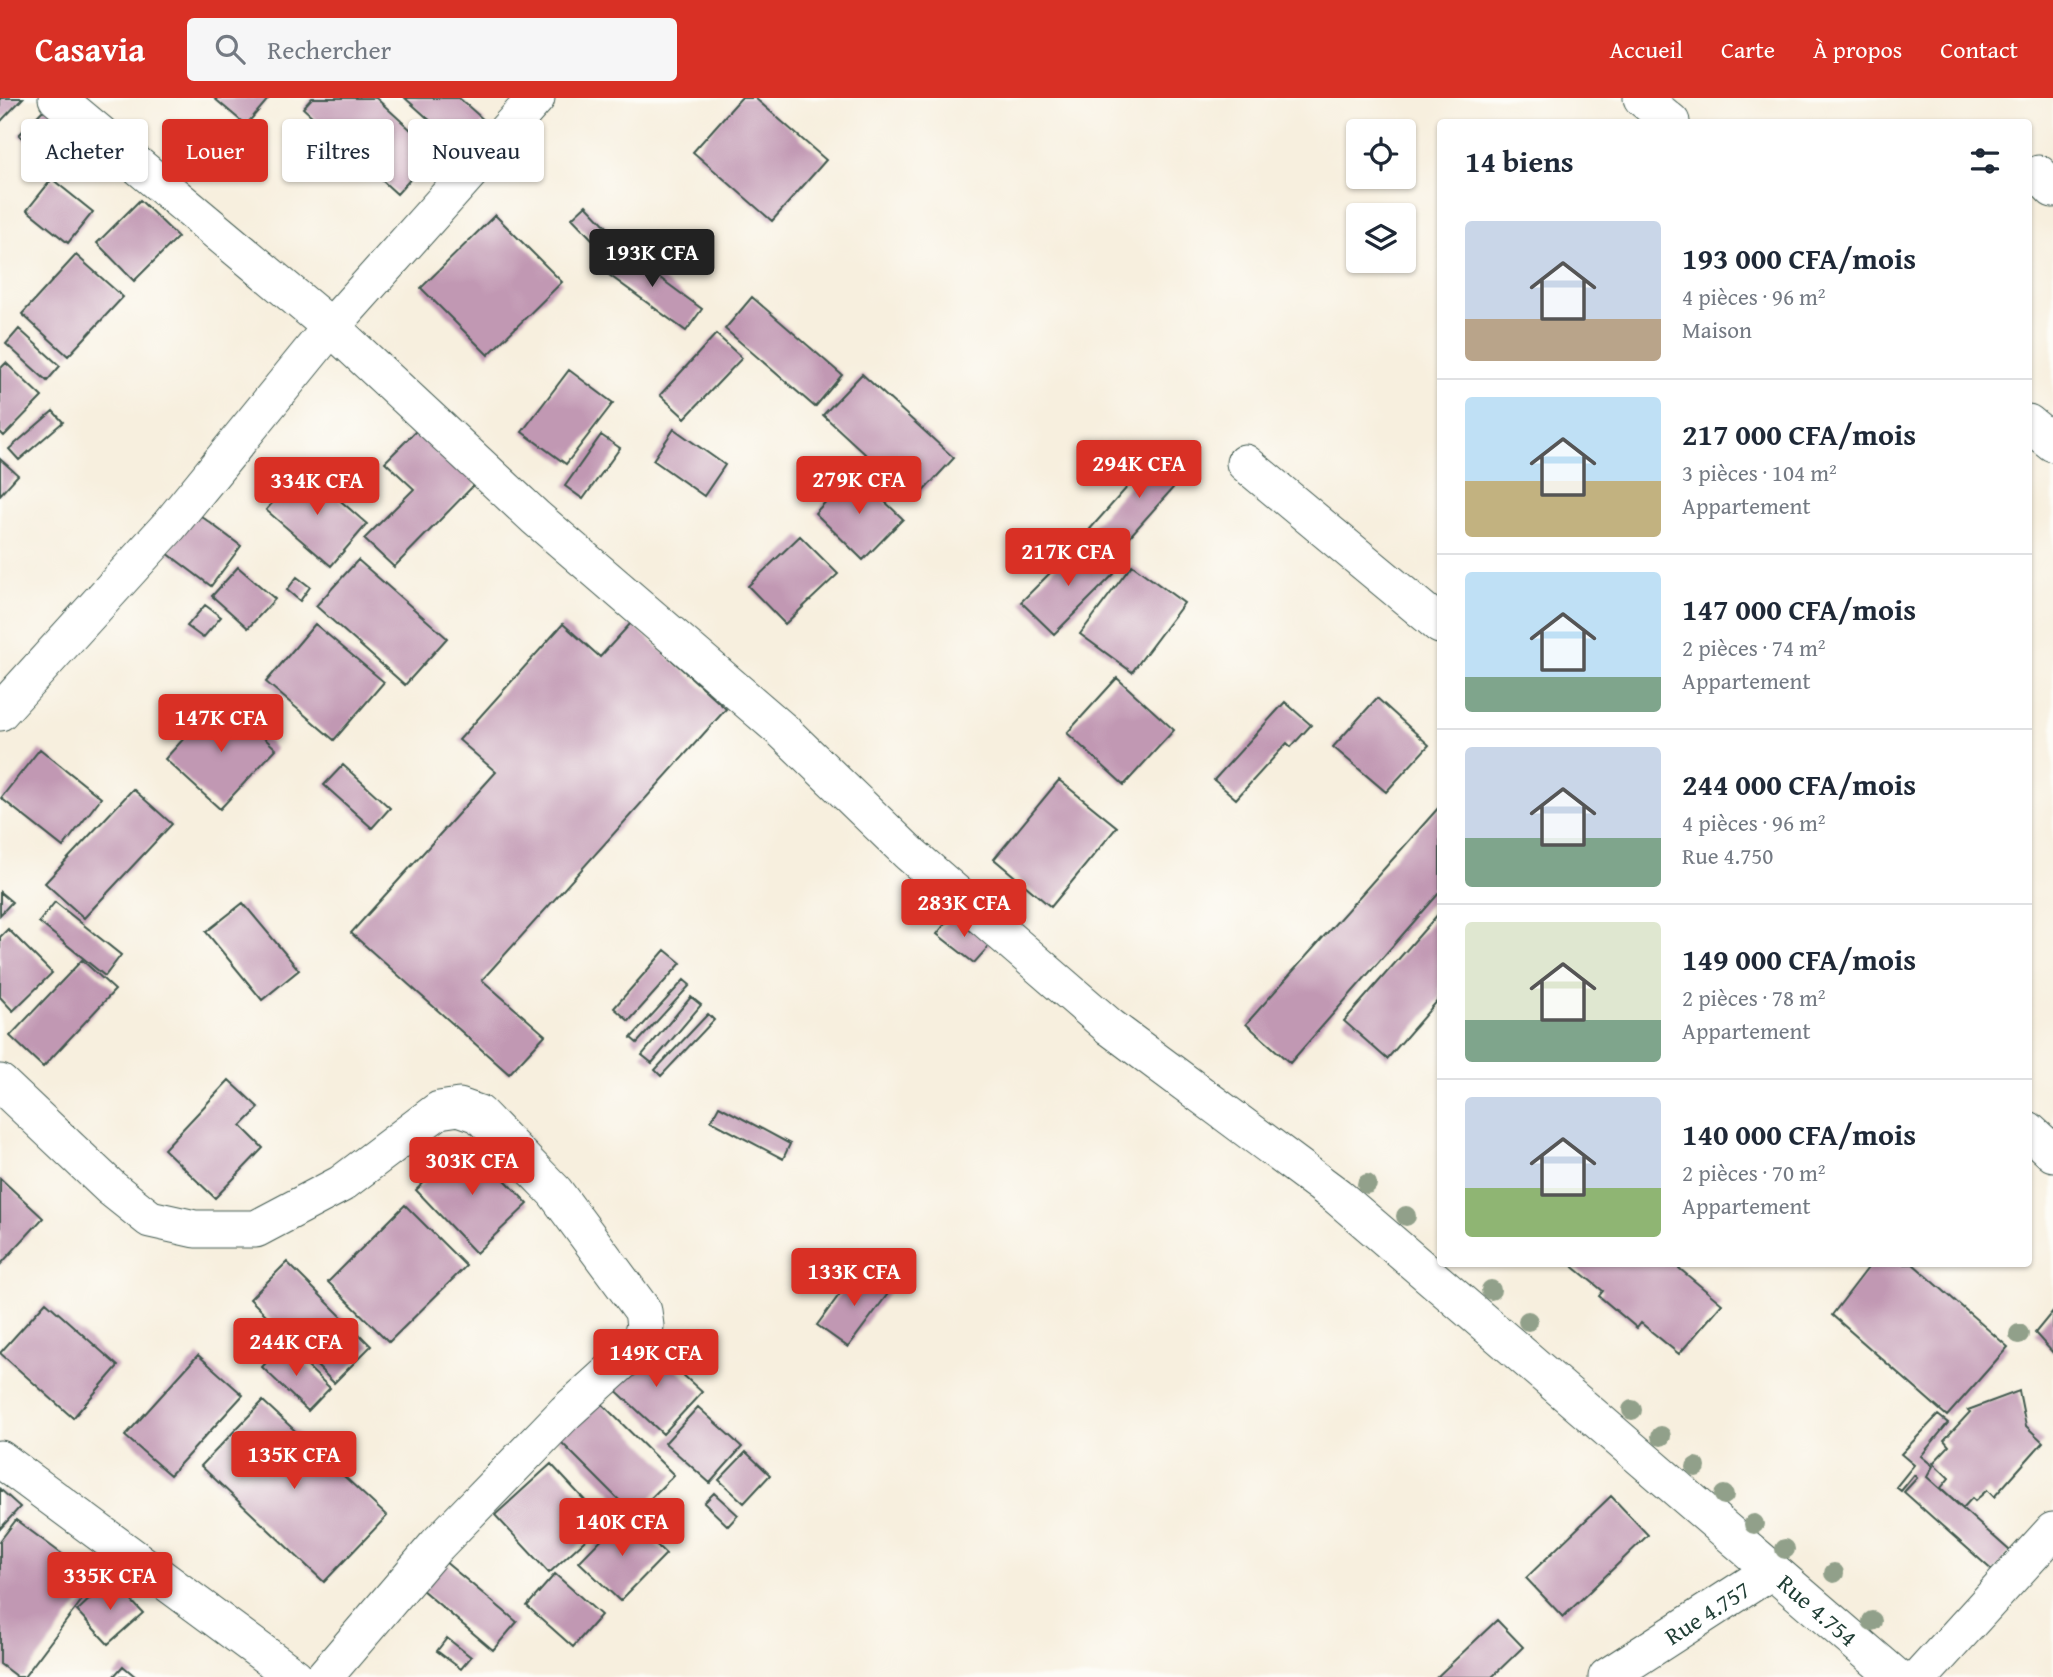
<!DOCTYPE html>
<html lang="fr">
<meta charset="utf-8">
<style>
:root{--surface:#fff;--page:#f6f6f7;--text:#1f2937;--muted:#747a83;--line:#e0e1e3;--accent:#d93025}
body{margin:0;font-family:"Gentium Book Plus",serif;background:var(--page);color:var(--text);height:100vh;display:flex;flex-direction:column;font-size:26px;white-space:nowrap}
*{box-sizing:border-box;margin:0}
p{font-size:23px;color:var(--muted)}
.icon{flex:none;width:38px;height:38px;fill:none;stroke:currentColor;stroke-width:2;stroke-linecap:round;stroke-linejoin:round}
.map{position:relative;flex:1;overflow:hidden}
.details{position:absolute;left:1437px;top:21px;width:595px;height:1148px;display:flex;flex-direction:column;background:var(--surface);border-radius:7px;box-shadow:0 2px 5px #0004}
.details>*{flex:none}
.guide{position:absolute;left:21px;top:21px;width:665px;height:63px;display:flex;gap:14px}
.tools{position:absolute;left:1346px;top:21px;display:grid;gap:14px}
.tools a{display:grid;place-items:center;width:70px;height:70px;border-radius:7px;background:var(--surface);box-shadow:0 2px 5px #0004;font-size:35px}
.price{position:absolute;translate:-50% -60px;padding:0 16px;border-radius:7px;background:var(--accent);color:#fff;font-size:23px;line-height:46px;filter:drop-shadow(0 2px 4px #0008)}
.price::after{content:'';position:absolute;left:50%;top:42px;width:21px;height:16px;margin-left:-10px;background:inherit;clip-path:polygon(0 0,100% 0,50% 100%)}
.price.active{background:#222;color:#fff}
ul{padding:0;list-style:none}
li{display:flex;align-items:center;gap:21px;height:175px;padding:0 28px}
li+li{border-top:2px solid var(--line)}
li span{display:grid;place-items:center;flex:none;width:196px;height:140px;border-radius:7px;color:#555}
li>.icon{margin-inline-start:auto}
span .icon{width:84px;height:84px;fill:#fffc;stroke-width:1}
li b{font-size:30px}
h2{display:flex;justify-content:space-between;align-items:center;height:84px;padding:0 28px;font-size:30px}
.chip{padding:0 24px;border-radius:7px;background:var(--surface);box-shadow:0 2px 5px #0004;font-size:24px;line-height:63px}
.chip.active{background:var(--accent);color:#fff}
header{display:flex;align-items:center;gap:42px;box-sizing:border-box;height:98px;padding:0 35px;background:var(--accent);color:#fff}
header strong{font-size:33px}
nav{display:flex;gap:38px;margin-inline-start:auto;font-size:24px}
.search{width:490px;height:63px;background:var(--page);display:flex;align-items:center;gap:18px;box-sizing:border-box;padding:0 24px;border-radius:7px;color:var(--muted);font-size:26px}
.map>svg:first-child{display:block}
.building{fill:#c198b3}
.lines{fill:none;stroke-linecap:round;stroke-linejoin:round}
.street-casing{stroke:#3f584e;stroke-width:39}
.street{stroke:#fff;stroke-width:37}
.tree{fill:#91a08a}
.labels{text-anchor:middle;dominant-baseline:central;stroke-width:7;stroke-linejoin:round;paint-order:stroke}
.street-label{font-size:24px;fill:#1f3d34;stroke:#fdfcf7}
</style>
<header>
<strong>Casavia</strong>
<div class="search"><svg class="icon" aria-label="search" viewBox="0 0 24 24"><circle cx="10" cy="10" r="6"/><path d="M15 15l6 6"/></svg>Rechercher</div>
<nav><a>Accueil</a><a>Carte</a><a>À propos</a><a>Contact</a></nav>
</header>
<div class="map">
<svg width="2053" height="1579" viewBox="0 0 2053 1579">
<rect width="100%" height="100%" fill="#fdfcf7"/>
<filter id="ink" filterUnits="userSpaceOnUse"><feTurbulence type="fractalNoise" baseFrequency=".0143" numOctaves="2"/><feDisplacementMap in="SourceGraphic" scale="14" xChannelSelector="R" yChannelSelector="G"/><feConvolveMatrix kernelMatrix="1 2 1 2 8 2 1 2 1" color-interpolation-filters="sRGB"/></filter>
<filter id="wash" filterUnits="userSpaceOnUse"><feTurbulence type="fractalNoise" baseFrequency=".00686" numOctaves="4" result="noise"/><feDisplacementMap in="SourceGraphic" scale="28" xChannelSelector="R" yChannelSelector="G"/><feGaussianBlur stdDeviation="1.57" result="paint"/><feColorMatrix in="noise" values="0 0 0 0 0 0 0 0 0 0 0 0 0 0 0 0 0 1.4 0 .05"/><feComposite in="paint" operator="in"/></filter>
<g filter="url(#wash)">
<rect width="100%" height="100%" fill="#f7efde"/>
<g id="blocks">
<path class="building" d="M0 0H23L0 24Z
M214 0H269L246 27Z
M312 0H376L435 54 397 96 303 10Z
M405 0H459L485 23 461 50Z
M741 0H755L826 62 772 123 693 54Z
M47 8 91 49 63 77 19 37Z
M52 81 93 114 68 145 27 112Z
M140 102 178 139 134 183 97 145Z
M586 107 607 129 593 142 572 120Z
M495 117 562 184 488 257 421 190Z
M618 149 702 211 686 233 601 171Z
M76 157 123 199 68 258 22 216Z
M752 199 842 277 815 309 725 231Z
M19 231 60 268 47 283 6 246Z
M716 236 742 260 685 320 660 297Z
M6 265 42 299 4 338 0 334V271Z
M569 272 613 305 566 366 522 334Z
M862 276 954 360 915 402 823 317Z
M53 313 63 324 19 362 9 351Z
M423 326 480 381 394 469 364 441 414 391 385 364Z
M674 331 725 367 704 398 653 362Z
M601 337 620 350 583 401 565 388Z
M1162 350 1188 373 1116 454 1090 431Z
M0 361 18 377 0 397Z
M303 370 367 426 331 468 266 412Z
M854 374 903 421 863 462 815 415Z
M197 415 241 448 211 488 167 455Z
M800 438 838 476 785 526 748 488Z
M1082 443 1114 476 1054 536 1021 504Z
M358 462 447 540 405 587 316 508Z
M1132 467 1184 505 1132 574 1080 536Z
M238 469 275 501 248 530 212 498Z
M297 479 310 489 300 503 287 492Z
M205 507 221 519 203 540 187 528Z
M631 525 726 611 482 882 545 937 509 976 351 835 496 674 459 642 563 526 600 559Z
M315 526 384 584 334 642 266 584Z
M1117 580 1174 632 1124 687 1067 635Z
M221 600 276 651 220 711 165 661Z
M1377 600 1429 647 1386 694 1333 649Z
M1285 604 1311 627 1291 649 1287 645 1236 701 1214 682Z
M40 651 101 700 63 749 1 700Z
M343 667 390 710 372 730 324 687Z
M1059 682 1117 729 1051 809 994 761Z
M133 691 172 726 84 820 45 785Z
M1440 708V794L1290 965 1246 926Z
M0 794 12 804 0 817Z
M55 804 121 857 105 878 39 824Z
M243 805 299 872 262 902 206 834Z
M1440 814V900L1387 961 1344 923Z
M953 816 991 846 974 865 937 836Z
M8 831 52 875 13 913 0 899V839Z
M665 852 681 865 629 923 614 910Z
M82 862 115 892 43 969 10 938Z
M684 882 690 887 637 945 631 940Z
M691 899 701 907 652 965 642 957Z
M708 916 714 922 661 978 655 972Z
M229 982 259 1010 241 1028 263 1050 215 1100 164 1051Z
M719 1008 790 1046 783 1061 711 1023Z
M468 1043 528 1106 476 1155 416 1092Z
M0 1080 43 1120 0 1167Z
M405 1107 466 1168 389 1244 328 1184Z
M287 1164 371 1248 334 1285 250 1201Z
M1570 1166H1674L1722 1206 1679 1256 1641 1225 1637 1230 1599 1198 1603 1193Z
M1871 1166H1913L2008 1249 1947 1318 1832 1217Z
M859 1170 890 1193 848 1249 817 1227Z
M46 1204 118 1268 73 1320 0 1255Z
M2053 1213V1255L2035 1235Z
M284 1246 330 1290 308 1313 262 1269Z
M649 1246 702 1294 663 1336 610 1287Z
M198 1257 243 1297 170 1377 125 1338Z
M2019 1293 2026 1328 2043 1344 1994 1399 1987 1392 1975 1403 1972 1400 1963 1410 1941 1390 1949 1380 1933 1365 1949 1348 1944 1342 1970 1314 1968 1312Z
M596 1300 674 1377 634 1417 556 1339Z
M263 1303 387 1418 324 1484 201 1368Z
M698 1309 742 1349 710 1385 665 1345Z
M1938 1317 1948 1325 1921 1358 1933 1368 1927 1379 2010 1453 1994 1474 1904 1394 1917 1380 1914 1377 1901 1393 1896 1389 1914 1367 1901 1356Z
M746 1354 770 1377 744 1405 719 1382Z
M551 1366 605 1424 549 1475 495 1417Z
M0 1391 20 1409 0 1431Z
M714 1395 738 1417 728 1428 704 1405Z
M1611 1398 1648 1437 1563 1519 1526 1480Z
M625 1417 666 1456 620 1503 579 1464Z
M16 1422 97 1482 24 1579H17L0 1566V1443Z
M444 1463 517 1524 493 1552 421 1491Z
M555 1476 601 1517 573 1549 527 1508Z
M111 1481 143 1515 108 1546 77 1513Z
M1497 1522 1523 1549 1492 1579H1437Z
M447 1540 471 1559 461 1571 437 1553Z
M123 1568 136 1579H113Z"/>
</g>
</g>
<g filter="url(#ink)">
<use href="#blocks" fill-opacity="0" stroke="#3f584e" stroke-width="2"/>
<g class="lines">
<defs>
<g id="street">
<path id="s1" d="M57 0 331 229 536 420 783 633 909 755 1110 929 1337 1098 1896 1579"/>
<path d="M1642 0 1671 24"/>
<path d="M2039 76 2053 91"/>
<path d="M2028 325 2053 345"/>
<path d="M1245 365 1440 527"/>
<path d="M0 614 169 428 331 229 536 0"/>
<path d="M0 985 111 1090 150 1121 195 1131H256L341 1086 439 1012 459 1009 479 1016 555 1094 643 1213 645 1228 641 1241 628 1258 566 1314 437 1447 324 1579"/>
<path d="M2028 1032 2053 1055"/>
<path d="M0 1361 295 1579"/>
<path id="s2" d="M1607 1579 1771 1473"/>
<path d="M1920 1579 2053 1433"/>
</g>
</defs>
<use href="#street" class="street-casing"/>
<use href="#street" class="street"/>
</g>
<g class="tree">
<circle cx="1367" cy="1086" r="10"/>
<circle cx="1406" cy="1118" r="10"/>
<circle cx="1491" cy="1192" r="10"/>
<circle cx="1528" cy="1223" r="10"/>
<circle cx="2019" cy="1236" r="10"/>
<circle cx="1632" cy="1312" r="10"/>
<circle cx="1661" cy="1338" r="10"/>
<circle cx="1696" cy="1369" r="10"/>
<circle cx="1724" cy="1397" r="10"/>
<circle cx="1754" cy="1426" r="10"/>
<circle cx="1785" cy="1451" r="10"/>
<circle cx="1834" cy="1475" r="10"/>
<circle cx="1872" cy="1523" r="10"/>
</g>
</g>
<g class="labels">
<g class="street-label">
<text stroke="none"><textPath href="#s1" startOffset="2322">Rue 4.754</textPath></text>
<text stroke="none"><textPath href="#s2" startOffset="119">Rue 4.757</textPath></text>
</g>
</g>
</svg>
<div class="tools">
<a><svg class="icon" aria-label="locate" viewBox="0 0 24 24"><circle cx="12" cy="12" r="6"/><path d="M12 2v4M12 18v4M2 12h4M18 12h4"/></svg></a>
<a><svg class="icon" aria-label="layers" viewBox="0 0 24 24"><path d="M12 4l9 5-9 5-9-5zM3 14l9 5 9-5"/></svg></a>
</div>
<b class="price active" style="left:652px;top:191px">193K CFA</b>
<b class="price" style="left:1139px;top:402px">294K CFA</b>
<b class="price" style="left:859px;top:418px">279K CFA</b>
<b class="price" style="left:317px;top:419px">334K CFA</b>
<b class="price" style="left:1068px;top:490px">217K CFA</b>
<b class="price" style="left:221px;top:656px">147K CFA</b>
<b class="price" style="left:964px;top:841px">283K CFA</b>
<b class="price" style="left:472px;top:1099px">303K CFA</b>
<b class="price" style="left:854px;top:1210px">133K CFA</b>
<b class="price" style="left:296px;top:1280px">244K CFA</b>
<b class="price" style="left:656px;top:1291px">149K CFA</b>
<b class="price" style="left:294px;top:1393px">135K CFA</b>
<b class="price" style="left:622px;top:1460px">140K CFA</b>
<b class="price" style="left:110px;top:1514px">335K CFA</b>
<div class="guide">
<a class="chip">Acheter</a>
<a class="chip active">Louer</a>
<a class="chip">Filtres</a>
<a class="chip">Nouveau</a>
</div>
<section class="details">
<h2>14 biens<svg class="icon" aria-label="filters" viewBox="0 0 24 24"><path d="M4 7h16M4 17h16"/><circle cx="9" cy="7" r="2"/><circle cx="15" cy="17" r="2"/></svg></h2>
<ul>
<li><span style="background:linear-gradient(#c9d6e8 70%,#b9a48a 0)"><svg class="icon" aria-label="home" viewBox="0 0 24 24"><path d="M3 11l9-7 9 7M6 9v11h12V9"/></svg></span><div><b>193 000 CFA/mois</b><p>4 pièces · 96 m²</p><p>Maison</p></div></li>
<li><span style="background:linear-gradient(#bfe0f5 60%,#c2b280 0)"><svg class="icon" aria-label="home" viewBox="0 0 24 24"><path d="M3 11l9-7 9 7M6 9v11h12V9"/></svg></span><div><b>217 000 CFA/mois</b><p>3 pièces · 104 m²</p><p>Appartement</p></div></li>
<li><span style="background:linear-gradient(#bfe0f5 75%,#7fa58c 0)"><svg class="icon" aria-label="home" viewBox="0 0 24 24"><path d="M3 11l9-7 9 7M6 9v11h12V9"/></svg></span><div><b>147 000 CFA/mois</b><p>2 pièces · 74 m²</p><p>Appartement</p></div></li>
<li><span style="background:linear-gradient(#c9d6e8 65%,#7fa58c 0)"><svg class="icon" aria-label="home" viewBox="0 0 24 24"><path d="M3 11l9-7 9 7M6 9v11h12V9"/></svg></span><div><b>244 000 CFA/mois</b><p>4 pièces · 96 m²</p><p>Rue 4.750</p></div></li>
<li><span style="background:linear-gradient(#dfe7d0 70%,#7fa58c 0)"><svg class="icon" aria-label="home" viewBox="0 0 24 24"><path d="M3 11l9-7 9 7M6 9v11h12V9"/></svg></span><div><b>149 000 CFA/mois</b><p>2 pièces · 78 m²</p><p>Appartement</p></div></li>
<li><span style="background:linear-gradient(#c9d6e8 65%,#8fb573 0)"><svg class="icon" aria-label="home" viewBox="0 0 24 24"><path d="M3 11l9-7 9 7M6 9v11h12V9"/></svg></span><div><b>140 000 CFA/mois</b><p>2 pièces · 70 m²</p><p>Appartement</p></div></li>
</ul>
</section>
</div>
